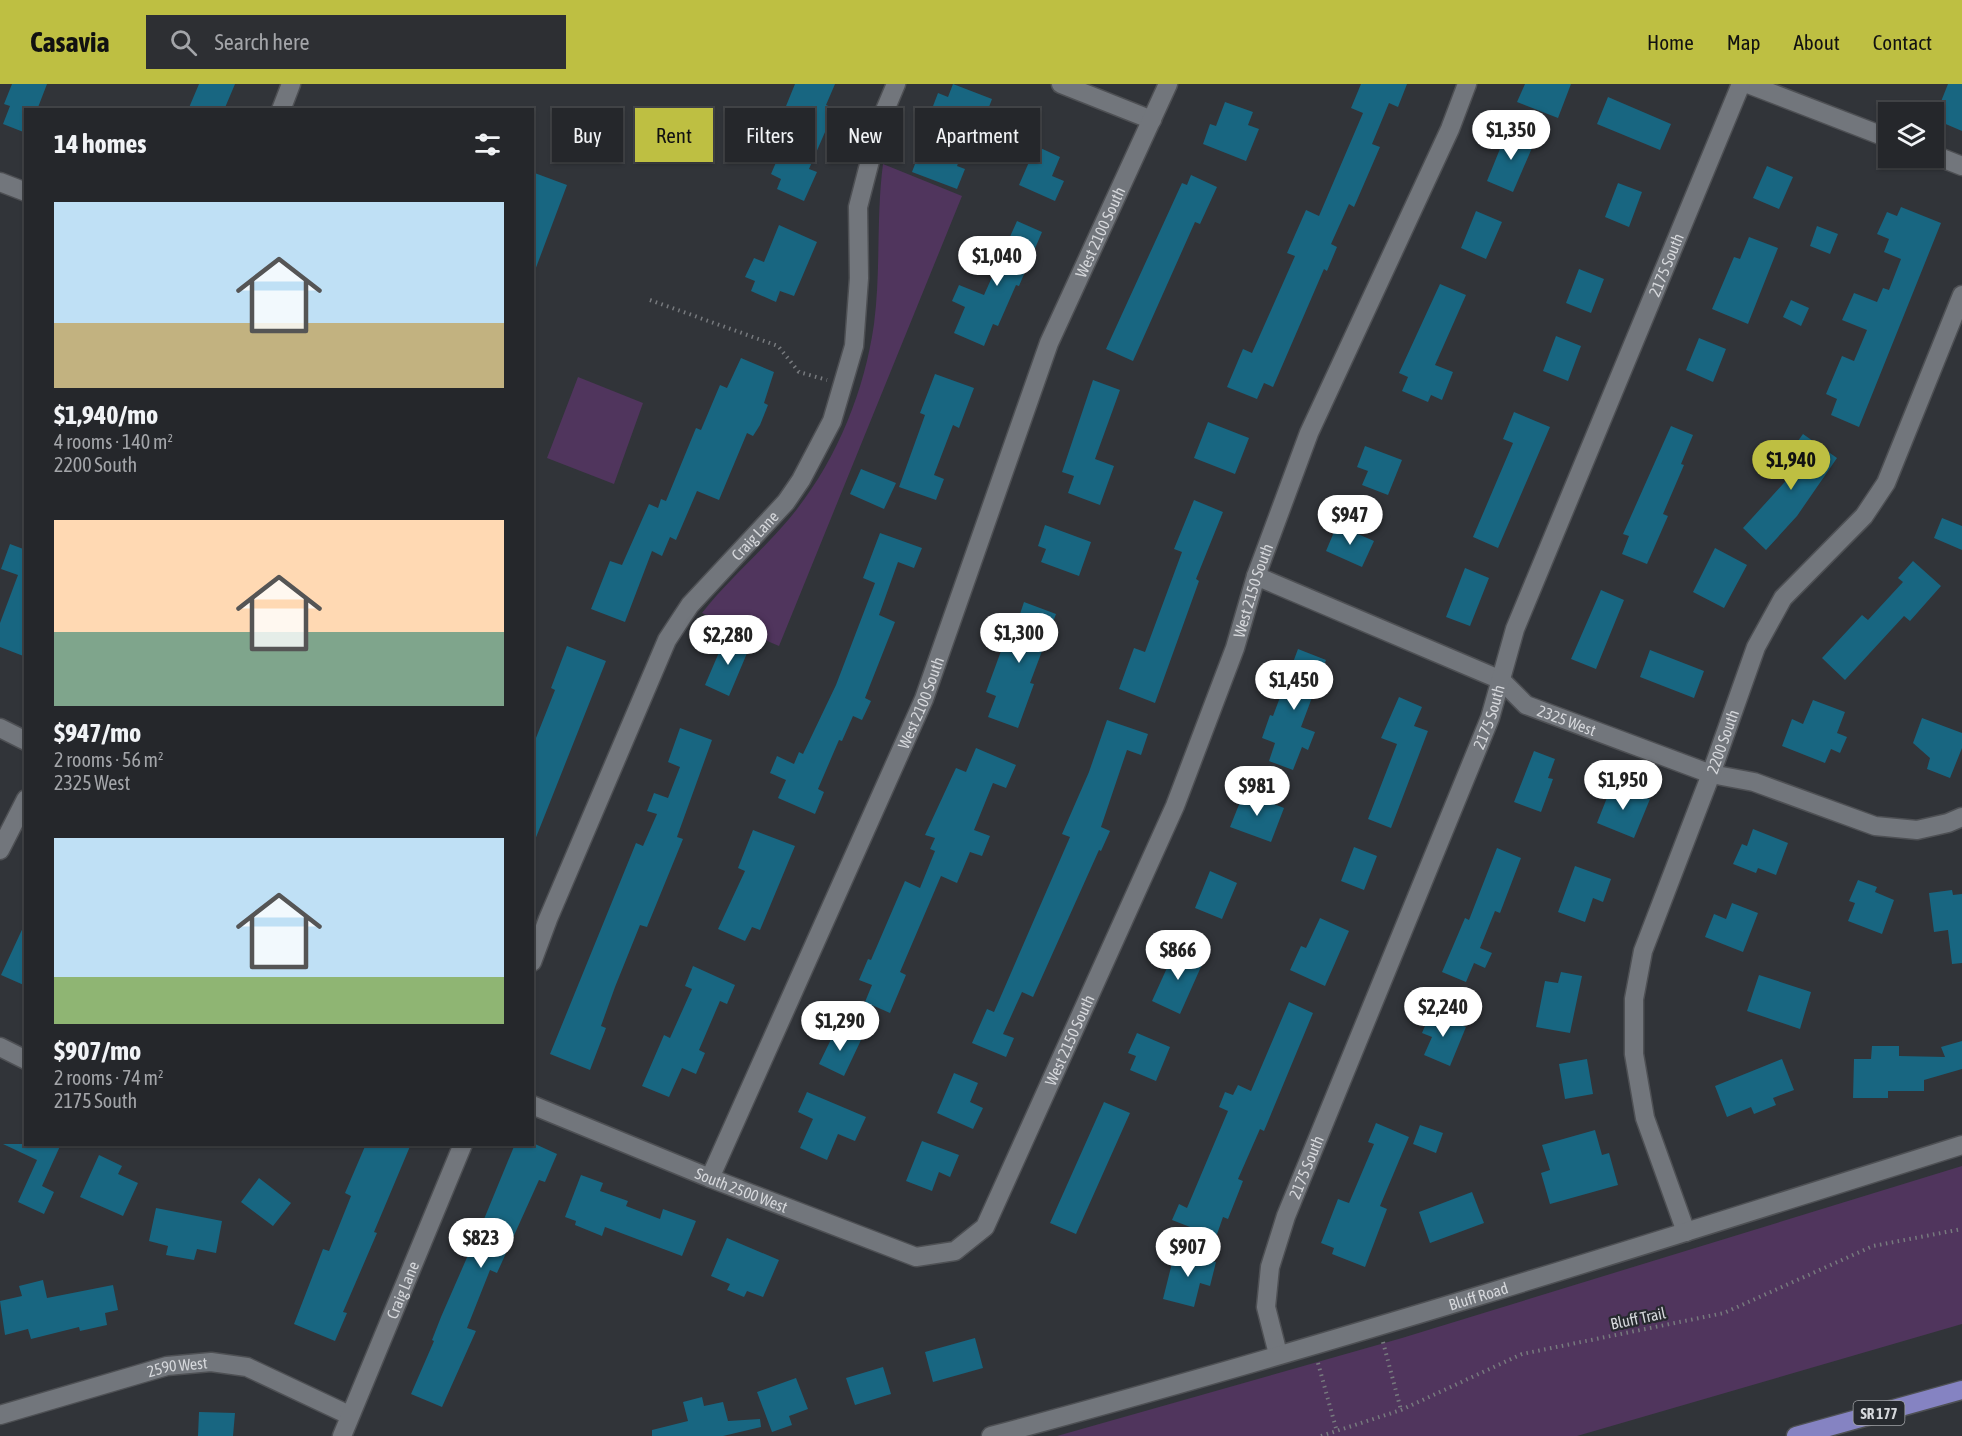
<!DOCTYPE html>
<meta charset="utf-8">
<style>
:root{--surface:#25272b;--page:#2d2f33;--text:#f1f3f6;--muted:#a3a5a9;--line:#424447;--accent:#bebf42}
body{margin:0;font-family:"Asap Condensed",sans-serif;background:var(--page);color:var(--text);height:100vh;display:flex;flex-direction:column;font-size:22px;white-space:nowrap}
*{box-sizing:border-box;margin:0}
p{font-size:20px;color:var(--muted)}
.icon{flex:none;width:33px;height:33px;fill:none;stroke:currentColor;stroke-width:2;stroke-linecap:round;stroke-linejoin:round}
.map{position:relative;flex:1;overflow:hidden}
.sheet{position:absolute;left:24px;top:24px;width:510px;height:1038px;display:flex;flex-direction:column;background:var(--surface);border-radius:0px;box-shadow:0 2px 4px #0004,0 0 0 2px var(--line)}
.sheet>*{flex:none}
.top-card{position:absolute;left:552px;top:24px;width:570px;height:54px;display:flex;gap:12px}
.tools{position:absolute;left:1878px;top:18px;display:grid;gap:12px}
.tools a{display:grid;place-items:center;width:66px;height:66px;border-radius:0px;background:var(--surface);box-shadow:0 2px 4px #0004,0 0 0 2px var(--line);font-size:30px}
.price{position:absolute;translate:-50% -51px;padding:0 14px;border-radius:21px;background:#fff;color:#222;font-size:20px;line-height:39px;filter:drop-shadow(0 2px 3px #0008)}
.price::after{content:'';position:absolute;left:50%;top:36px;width:18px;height:14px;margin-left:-9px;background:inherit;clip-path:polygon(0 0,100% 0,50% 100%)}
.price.on{background:var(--accent);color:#111}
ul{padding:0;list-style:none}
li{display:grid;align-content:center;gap:12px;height:318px;padding:0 30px}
li span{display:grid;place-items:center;height:186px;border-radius:0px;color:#555}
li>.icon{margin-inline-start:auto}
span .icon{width:108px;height:108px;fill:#fffc;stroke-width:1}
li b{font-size:26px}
h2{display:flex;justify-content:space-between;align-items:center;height:72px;padding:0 30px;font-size:26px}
.pill{padding:0 21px;border-radius:0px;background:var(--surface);box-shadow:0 2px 4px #0004,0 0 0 2px var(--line);font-size:21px;line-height:54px}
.pill.on{background:var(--accent);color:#111}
header{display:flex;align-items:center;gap:36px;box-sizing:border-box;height:84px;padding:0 30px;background:var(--accent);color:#111}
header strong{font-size:28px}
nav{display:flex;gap:33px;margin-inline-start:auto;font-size:21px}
.search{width:420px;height:54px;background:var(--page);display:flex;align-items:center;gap:15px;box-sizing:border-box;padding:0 21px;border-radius:0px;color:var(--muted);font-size:22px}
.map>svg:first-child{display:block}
.green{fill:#50355d}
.building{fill:#186681}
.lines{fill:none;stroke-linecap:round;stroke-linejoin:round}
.minor-casing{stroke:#4e5054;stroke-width:21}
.highway-casing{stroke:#4e5054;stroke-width:21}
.path{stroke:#777a7e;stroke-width:4;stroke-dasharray:1.5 4.5;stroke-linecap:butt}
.minor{stroke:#72767c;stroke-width:18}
.highway{stroke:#8583c2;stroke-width:18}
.labels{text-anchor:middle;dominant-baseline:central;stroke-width:4.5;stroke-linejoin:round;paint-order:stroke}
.shield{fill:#272a2f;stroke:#a1a3a7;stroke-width:1.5}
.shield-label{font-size:15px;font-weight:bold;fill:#d5d7db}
.street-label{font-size:16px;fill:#d5d7db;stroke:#272a2f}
</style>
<header>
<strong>Casavia</strong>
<div class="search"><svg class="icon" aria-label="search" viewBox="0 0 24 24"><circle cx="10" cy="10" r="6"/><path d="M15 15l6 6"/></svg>Search here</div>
<nav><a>Home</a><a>Map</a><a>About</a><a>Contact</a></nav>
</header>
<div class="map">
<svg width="1962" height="1352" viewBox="0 0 1962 1352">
<rect width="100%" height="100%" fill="#313439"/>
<path class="green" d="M883 80 962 112 779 562 702 529C729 495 761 468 789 435 835 380 864 310 874 240 881 187 876 133 883 80Z
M578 293 643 319 614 400 547 374Z
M1962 1082V1240L1577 1352H1057L1402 1254Z"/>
<path class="building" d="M12 0H47L37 26H26V49L3 40 10 22 4 20Z
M199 0H235L224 26H188Z
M795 0H835L826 21 835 25 809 85 817 88 804 117 777 105 781 95 771 90 796 32 784 27Z
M953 0 992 15 986 31 976 27 963 58 966 59 957 82 965 85 957 105 912 88 933 32 930 30 938 9 948 13Z
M1361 0H1407L1398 23 1389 19 1372 60 1380 63 1354 123 1349 120 1331 160 1337 163 1327 187 1324 185 1273 303 1264 299 1257 315 1227 303 1243 265 1252 269 1295 172 1287 169 1306 126 1319 132 1363 29 1351 24Z
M1525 0H1571L1558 34 1517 18Z
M1948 0H1962V47L1934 35Z
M1608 13 1671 40 1660 66 1597 40Z
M1225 18 1253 28 1248 41 1259 45 1246 77 1203 60 1210 40 1216 42Z
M1508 45 1535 57 1513 108 1487 97Z
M1036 62 1060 73 1052 92 1064 97 1055 117 1019 101Z
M1767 82 1793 93 1779 125 1753 114Z
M532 88 567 101 534 189H532Z
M1191 91 1217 103 1200 140 1195 138 1133 277 1106 265 1182 99 1187 101Z
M1618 99 1642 108 1629 143 1605 133Z
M1901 123 1941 139 1859 343 1831 331 1837 315 1826 310 1842 272 1854 277 1867 246 1842 236 1854 209 1877 218 1883 204 1889 206 1901 175 1884 168 1889 155 1877 150 1887 128 1897 132Z
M1476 127 1502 138 1486 175 1461 164Z
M1017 137 1042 148 1019 202 1016 201 998 242 993 240 984 262 954 249 965 223 952 217 959 201 984 211Z
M779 141 817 158 794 212 780 207 776 218 751 207 755 197 745 193 754 174 764 178Z
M1817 142 1838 150 1830 170 1810 162Z
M1749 153 1778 164 1748 240 1712 225 1734 173 1740 175Z
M1579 185 1604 195 1591 229 1566 219Z
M1440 200 1466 211 1435 281 1453 288 1442 316 1431 311 1428 318 1402 307 1408 293 1399 289Z
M1791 216 1809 224 1801 242 1783 233Z
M1556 252 1581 262 1568 297 1543 287Z
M1699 254 1726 265 1713 298 1686 286Z
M741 274 774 288 764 319 768 321 760 341 753 352 747 349 719 416 697 407 676 456 670 453 662 472 652 467 625 538 591 525 610 477 622 481 649 420 658 424 661 415 666 417 696 344 701 346 720 301 727 304Z
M935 290 974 304 959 344 953 341 934 391 944 395 936 416 899 403 925 331 920 329Z
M1093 296 1120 306 1095 375 1114 382 1100 421 1068 409 1074 392 1062 388Z
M1514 328 1550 343 1498 464 1473 453 1513 359 1503 355Z
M1208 338 1249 354 1235 390 1194 374Z
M1671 342 1693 351 1681 380 1684 381 1663 430 1668 432 1647 480 1622 470 1629 452 1623 450Z
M1803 350 1837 374 1797 432 1766 466 1743 444 1792 390 1780 382Z
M1365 362 1402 376 1388 411 1362 401 1368 387 1357 383Z
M861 385 896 399 884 425 850 410Z
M1194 416 1223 428 1196 495 1199 497 1155 619 1119 605 1134 564 1145 568 1182 468 1174 465Z
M1942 434 1962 442V466L1934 454Z
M1045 441 1091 458 1079 492 1041 478 1046 465 1038 462Z
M1337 441 1374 457 1362 483 1326 467Z
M880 449 922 464 914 484 898 478 879 531 895 538 865 614 871 617 862 636 853 632 842 657 839 656 818 705 824 708 815 730 778 714 786 696 770 689 777 672 794 680 799 668 803 670 836 601 875 499 863 494Z
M10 460 26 466V573L0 563V539L18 491 1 485Z
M1715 464 1747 481 1724 524 1693 508Z
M1913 477 1941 502 1910 537 1904 532 1845 596 1822 574 1862 531 1868 536 1903 498 1898 494Z
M1465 484 1489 494 1470 542 1446 533Z
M1601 506 1624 516 1596 585 1571 575Z
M1024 518 1056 530 1030 599 1034 600 1018 644 988 633 996 612 986 608 1012 537 1017 539Z
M726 552 750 562 729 612 705 601Z
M567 562 606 577 533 761 532 664 555 606 551 604Z
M1298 565 1326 576 1301 643 1315 648 1308 666 1302 663 1293 686 1269 677 1275 659 1262 654 1270 631 1273 632Z
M1650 566 1704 587 1694 614 1640 593Z
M1399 613 1422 623 1414 642 1428 647 1391 744 1368 735 1397 660 1381 654Z
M1813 616 1845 628 1837 649 1847 653 1840 669 1831 665 1825 679 1782 662 1792 635 1803 640Z
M1922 634 1962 649V664L1950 694 1927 685 1930 674 1913 659Z
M1107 636 1148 650 1141 671 1127 666 1101 743 1110 747 1101 767 1099 766 1033 913 1022 908 1003 950 1014 954 1006 973 972 959 987 925 994 928 1070 753 1062 750 1089 688Z
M680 644 712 656 677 753 683 755 647 843 640 841 615 903 601 942 606 944 590 986 550 970 636 759 643 762 657 730 647 727 654 709 668 714 680 683 668 678Z
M976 664 1016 681 1006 704 993 699 974 746 990 752 982 772 970 768 957 799 941 792 900 888 906 891 890 929 865 918 872 901 859 896 868 875 871 876 905 797 920 804 935 767 930 765 935 754 925 751 956 684 966 688Z
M1534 667 1555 675 1548 694 1553 695 1541 728 1514 718Z
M1612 701 1650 715 1634 754 1597 739Z
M1244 708 1284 724 1271 758 1230 743Z
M1753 745 1788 759 1776 791 1758 784 1756 789 1733 780 1742 760 1747 762Z
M753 746 795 762 760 846 752 843 745 857 718 845 745 787 738 784Z
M1354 763 1377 772 1364 806 1341 797Z
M1497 764 1521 774 1500 829 1495 827 1480 864 1492 869 1485 884 1474 879 1466 898 1442 888 1465 834 1469 836Z
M1575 782 1611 795 1603 818 1593 814 1585 838 1558 828Z
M1210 787 1237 799 1222 835 1195 824Z
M1858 796 1877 803 1875 808 1894 816 1882 850 1848 837 1855 819 1849 817Z
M1952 806 1953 811 1962 810V879L1952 880 1948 846 1934 848 1929 809Z
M1732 819 1758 829 1743 868 1705 853 1714 830 1726 835Z
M1320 834 1349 847 1325 902 1290 886 1301 862 1306 864Z
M26 837V902L1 891Z
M1176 864 1204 876 1180 930 1152 917Z
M693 882 735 901 727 920 720 917 699 966 705 969 696 990 682 984 669 1013 642 1002 664 951 670 954 692 905 685 902Z
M1561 888 1582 892 1570 949 1536 943 1545 897 1558 899Z
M1759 891 1811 908 1800 945 1747 927Z
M1289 918 1313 929 1264 1047 1260 1045 1238 1095 1243 1097 1228 1135 1223 1133 1216 1153 1172 1136 1179 1120 1187 1124 1228 1027 1219 1023 1225 1008 1233 1011 1238 1001 1251 1007Z
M1431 928 1466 943 1450 982 1424 971 1432 953 1422 949Z
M836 945 861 956 844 992 819 980Z
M1137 949 1170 963 1156 997 1130 986 1136 972 1128 969Z
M1962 957V985L1924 996V1007H1888V1014H1853L1854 975H1871L1872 962H1899V972L1945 973 1941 963Z
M1587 975 1593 1010 1565 1015 1559 980Z
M1782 975 1794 1006 1773 1014 1776 1021 1754 1030 1751 1023 1727 1033 1715 1002Z
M954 989 978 999 970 1018 983 1024 973 1045 937 1029Z
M807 1008 866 1033 855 1057 838 1050 827 1076 800 1064 813 1035 798 1028Z
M1104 1018 1130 1029 1076 1150 1050 1139Z
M1376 1039 1409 1053 1380 1122 1387 1125 1365 1183 1332 1170 1334 1164 1321 1159 1338 1115 1349 1119 1374 1060 1368 1058Z
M1420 1041 1443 1049 1436 1069 1413 1060Z
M1595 1046 1602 1071 1609 1069 1618 1101 1550 1120 1541 1089 1550 1086 1542 1061Z
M922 1057 959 1071 950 1093 939 1088 932 1107 906 1097Z
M3 1060H61L42 1102 54 1108 44 1130 18 1118 37 1076Z
M366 1060H411L374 1148 377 1149 343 1228 347 1229 335 1257 294 1240 323 1165 329 1167 351 1112 345 1109Z
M515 1060H535L557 1070 545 1098 539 1096 497 1189 490 1186 467 1244 476 1247 442 1323 411 1310 434 1257 432 1256 441 1233 472 1162 470 1161 479 1139 482 1140Z
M99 1071 122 1082 118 1090 138 1099 123 1132 80 1113Z
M581 1091 603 1099 600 1107 628 1117 626 1122 660 1135 663 1125 696 1137 682 1172 605 1143 602 1152 575 1141 576 1137 565 1133Z
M259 1094 291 1119 273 1142 241 1118Z
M1472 1108 1484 1139 1430 1159 1419 1128Z
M156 1124 222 1137 216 1169 197 1165 194 1176 166 1171 168 1162 149 1157Z
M727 1154 779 1176 763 1213 747 1207 744 1213 727 1206 730 1200 711 1192Z
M1175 1167 1216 1178 1210 1202 1200 1199 1194 1223 1163 1215Z
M43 1196 47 1214 113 1201 118 1226 105 1229 107 1241 80 1247 79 1243 31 1255 28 1245 5 1251 0 1217 22 1212 19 1202Z
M975 1254 983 1284 933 1298 925 1268Z
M883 1283 891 1310 855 1321 846 1294Z
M796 1294 808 1325 789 1332 792 1341 772 1348 757 1308Z
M702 1313 704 1322 723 1318 728 1337 760 1335 761 1343 723 1352H652V1346L688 1337 683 1318Z
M199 1328 235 1329 233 1352H198Z"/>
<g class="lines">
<defs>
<g id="minor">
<path d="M1061 0 1152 36"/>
<path d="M1748 0 1888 54"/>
<path d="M281 26 291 0"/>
<path d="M1934 71 1962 82"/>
<path d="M0 98 26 108"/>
<path id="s1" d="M1256 492 1501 596 1526 621 1711 690 1754 698 1875 742 1917 746 1948 739 1962 733"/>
<path d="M0 644 26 657"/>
<path d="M0 766 26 715"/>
<path id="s2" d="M532 878 548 835 667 556 690 521 786 418 801 396 832 337 854 262 859 194 858 123 880 38 896 0"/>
<path d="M0 963 26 976"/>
<path id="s3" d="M532 1021 710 1094 916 1173 955 1167 985 1143 1175 722 1235 564 1256 492 1309 349 1450 45 1467 0"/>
<path id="s4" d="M710 1094 924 615 1049 259 1168 0"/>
<path id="s5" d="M1686 1148 1645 1034 1634 970V915L1643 867 1711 690 1756 563 1783 514 1864 432 1886 399 1962 211"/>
<path id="s6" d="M1278 1270 1266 1223 1270 1183 1286 1132 1490 634 1515 545 1741 0"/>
<path id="s7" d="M0 1331 167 1282 211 1278 247 1283 349 1331"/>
<path id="s8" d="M342 1352 463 1060"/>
<path id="s9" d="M991 1352C1317 1265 1640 1163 1962 1061"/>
</g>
<path id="highway" d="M1796 1352 1962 1306"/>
</defs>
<use href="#minor" class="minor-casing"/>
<use href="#highway" class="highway-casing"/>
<path class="path" d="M650 216 778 262 799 288 827 296
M1383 1258 1401 1326
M1318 1279 1337 1348
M1321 1352 1401 1326 1522 1270 1724 1229 1873 1162 1962 1145"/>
<use href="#minor" class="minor"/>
<use href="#highway" class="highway"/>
</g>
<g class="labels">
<rect class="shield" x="1853.5" y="1317" width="51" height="24" rx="4.5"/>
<g class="shield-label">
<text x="1879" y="1329">SR 177</text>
</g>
<g class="street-label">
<text stroke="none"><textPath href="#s4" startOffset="1024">West 2100 South</textPath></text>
<text stroke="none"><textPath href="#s6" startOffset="1167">2175 South</textPath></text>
<text stroke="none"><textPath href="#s2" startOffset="486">Craig Lane</textPath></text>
<text stroke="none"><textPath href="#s3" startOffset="1182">West 2150 South</textPath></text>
<text stroke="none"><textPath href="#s4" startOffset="520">West 2100 South</textPath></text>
<text stroke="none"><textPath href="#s6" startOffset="681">2175 South</textPath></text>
<text stroke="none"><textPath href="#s1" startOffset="345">2325 West</textPath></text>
<text stroke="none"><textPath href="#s5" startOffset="514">2200 South</textPath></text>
<text stroke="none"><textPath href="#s3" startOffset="696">West 2150 South</textPath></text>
<text stroke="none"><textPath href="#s6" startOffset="195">2175 South</textPath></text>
<text stroke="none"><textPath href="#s3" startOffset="226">South 2500 West</textPath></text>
<text stroke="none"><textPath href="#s8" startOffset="158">Craig Lane</textPath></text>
<text stroke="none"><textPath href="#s9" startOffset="507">Bluff Road</textPath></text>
<text transform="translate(1638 1234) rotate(-12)">Bluff Trail</text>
<text stroke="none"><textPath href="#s7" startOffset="184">2590 West</textPath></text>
</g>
</g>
</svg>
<div class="tools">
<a><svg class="icon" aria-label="layers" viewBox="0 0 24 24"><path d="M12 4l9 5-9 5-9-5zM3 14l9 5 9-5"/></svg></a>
</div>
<b class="price" style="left:1511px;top:77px">$1,350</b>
<b class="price" style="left:997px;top:203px">$1,040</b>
<b class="price on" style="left:1791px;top:407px">$1,940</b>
<b class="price" style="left:1350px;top:462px">$947</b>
<b class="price" style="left:1019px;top:580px">$1,300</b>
<b class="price" style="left:728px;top:582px">$2,280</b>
<b class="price" style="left:1294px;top:627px">$1,450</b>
<b class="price" style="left:1623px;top:727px">$1,950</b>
<b class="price" style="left:1257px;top:733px">$981</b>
<b class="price" style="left:1178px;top:897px">$866</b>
<b class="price" style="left:1443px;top:954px">$2,240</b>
<b class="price" style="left:840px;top:968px">$1,290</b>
<b class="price" style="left:481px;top:1185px">$823</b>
<b class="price" style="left:1188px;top:1194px">$907</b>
<div class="top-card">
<a class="pill">Buy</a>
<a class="pill on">Rent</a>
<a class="pill">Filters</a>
<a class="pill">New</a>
<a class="pill">Apartment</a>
</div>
<section class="sheet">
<h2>14 homes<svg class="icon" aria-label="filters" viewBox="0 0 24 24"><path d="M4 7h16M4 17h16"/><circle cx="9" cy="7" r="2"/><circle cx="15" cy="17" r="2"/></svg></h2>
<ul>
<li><span style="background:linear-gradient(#bfe0f5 65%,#c2b280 0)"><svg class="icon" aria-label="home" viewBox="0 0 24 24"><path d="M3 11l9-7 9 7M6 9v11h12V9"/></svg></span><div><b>$1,940/mo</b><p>4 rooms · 140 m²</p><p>2200 South</p></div></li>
<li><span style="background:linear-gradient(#ffd9b3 60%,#7fa58c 0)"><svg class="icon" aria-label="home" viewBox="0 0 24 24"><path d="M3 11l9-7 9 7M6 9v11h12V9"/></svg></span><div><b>$947/mo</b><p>2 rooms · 56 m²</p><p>2325 West</p></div></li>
<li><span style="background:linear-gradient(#bfe0f5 75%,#8fb573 0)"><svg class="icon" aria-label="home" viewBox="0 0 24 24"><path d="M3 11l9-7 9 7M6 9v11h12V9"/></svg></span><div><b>$907/mo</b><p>2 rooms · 74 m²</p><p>2175 South</p></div></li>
</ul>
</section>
</div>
